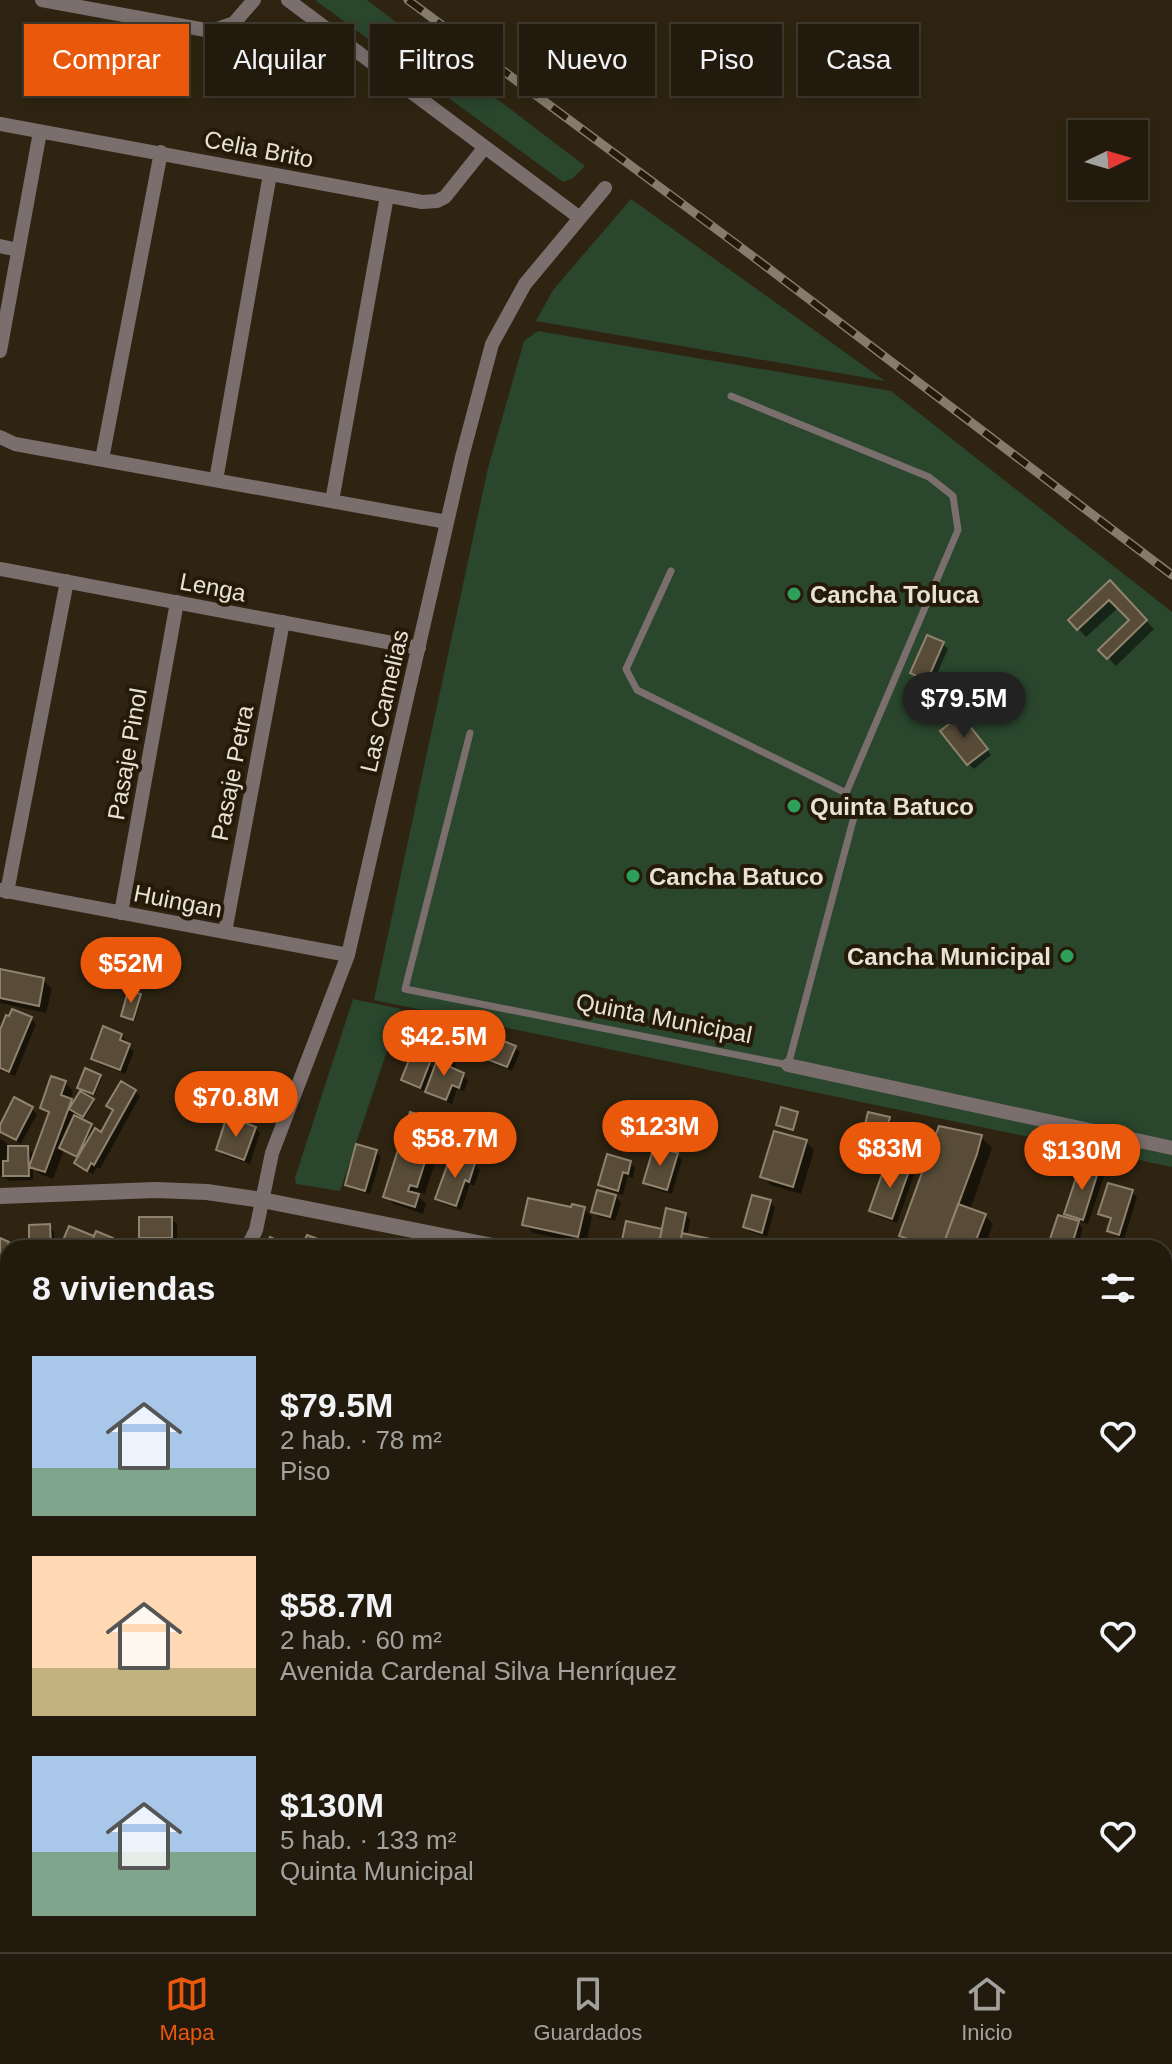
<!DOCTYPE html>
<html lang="es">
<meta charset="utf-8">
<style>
:root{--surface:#221b0d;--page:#2a2416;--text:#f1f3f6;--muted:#a2a19d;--line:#3f392e;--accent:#ea580c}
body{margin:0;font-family:Arial,sans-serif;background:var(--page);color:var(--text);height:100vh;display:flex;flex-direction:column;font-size:30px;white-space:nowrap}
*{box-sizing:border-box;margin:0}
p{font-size:26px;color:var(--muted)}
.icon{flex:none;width:44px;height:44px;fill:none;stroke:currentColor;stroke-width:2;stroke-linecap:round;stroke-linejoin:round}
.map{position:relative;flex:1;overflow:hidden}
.details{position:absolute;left:0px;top:1240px;width:1172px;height:712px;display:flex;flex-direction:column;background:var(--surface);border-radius:24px 24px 0 0;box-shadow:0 4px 12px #0003,0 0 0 2px var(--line)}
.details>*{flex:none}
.top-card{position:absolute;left:24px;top:24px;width:1124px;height:72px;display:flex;gap:16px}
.needle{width:52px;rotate:85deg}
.buttons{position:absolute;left:1068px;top:120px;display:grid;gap:16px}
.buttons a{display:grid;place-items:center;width:80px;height:80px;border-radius:0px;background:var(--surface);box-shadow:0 4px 12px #0003,0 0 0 2px var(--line);font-size:40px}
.price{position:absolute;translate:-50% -68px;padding:0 18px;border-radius:28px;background:var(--accent);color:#fff;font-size:26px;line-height:52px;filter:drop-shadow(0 2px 4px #0008)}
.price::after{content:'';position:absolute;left:50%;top:48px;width:24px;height:18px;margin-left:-12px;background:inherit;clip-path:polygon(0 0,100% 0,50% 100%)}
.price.active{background:#222;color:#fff}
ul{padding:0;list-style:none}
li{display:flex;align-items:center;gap:24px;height:200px;padding:0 32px}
li span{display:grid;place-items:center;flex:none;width:224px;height:160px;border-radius:0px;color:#555}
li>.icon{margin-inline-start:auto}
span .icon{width:96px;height:96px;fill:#fffc;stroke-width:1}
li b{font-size:34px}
h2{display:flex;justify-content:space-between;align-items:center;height:96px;padding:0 32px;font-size:34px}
.chip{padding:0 28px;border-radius:0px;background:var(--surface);box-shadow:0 4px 12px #0003,0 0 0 2px var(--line);font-size:28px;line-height:72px}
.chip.active{background:var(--accent);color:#fff}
.tab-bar{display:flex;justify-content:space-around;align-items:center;height:112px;border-top:2px solid var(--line);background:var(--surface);font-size:22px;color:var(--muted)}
.tab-bar a{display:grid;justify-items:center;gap:4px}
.tab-bar .active{color:var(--accent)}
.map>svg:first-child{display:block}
.built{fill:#37290f}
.green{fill:#2a462d}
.shadow{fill:#0007}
.building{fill:#584c38;stroke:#90836e;stroke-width:2}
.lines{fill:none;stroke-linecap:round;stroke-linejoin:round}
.service{stroke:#7b6f6e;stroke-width:7}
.minor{stroke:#7b6f6e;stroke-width:14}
.tertiary{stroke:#7b6f6e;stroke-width:16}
.rail-casing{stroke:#857c6d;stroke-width:9}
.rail{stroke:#251a08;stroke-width:6;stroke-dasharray:18;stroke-linecap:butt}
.leisure-dot{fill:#2e9e5b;stroke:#251a08;stroke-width:3}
.labels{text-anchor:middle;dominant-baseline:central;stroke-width:8;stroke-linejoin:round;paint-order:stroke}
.street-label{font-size:24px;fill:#e8e1d6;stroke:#251a08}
.poi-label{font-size:24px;font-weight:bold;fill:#e8e1d6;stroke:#251a08;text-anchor:start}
</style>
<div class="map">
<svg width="1172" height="1952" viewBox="0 0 1172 1952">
<rect width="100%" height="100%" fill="#2e2411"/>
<path class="built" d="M1172 1404V1864L1164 1860V1422Z"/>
<path class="green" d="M315 0H367L585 166 573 178 563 182Z
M631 199 885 381 536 321 553 290Z
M538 331 891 391 1172 612V1167L374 1000 488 468 524 341Z
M353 999 401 1009 340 1191 296 1184 295 1178Z
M236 1944H477L473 1952H232Z"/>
<path class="shadow" d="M1110 583 1154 629 1116 666 1101 650 1132 620 1119 607 1086 637 1070 620Z
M943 644 948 649 932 685 917 678 912 673Z
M966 722 991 755 974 769 969 764Z
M0 971 43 980 52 989 46 1013 0 1003Z
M139 996 141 998 135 1021 125 1018 123 1016Z
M31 1019 36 1024 15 1076 0 1070V1035Z
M121 1035 126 1040 125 1044 134 1051 125 1074 99 1064 94 1059Z
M514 1047 520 1052 512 1071 488 1062 483 1056Z
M451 1058 456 1063 453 1071 468 1080 464 1091 457 1089 452 1104 433 1096 426 1089 425 1091 409 1085 404 1080 429 1064 435 1070Z
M100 1076 102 1078 95 1095 82 1090Z
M65 1083 73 1091 70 1100 74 1104 93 1100 95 1102 85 1117 78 1113 75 1119 102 1134 115 1112 109 1106 135 1091 140 1096 100 1169 97 1167 93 1174 77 1163 79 1159 64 1150 53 1179 40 1174 33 1167V1180L10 1181 0 1175V1139L8 1144 5 1163 27 1148 32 1153 33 1163 50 1116 42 1108Z
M32 1109 37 1114 21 1144 0 1131Z
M889 1119 894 1124 887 1151 868 1146 863 1141Z
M437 1123 445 1131 425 1194 413 1191 426 1204 423 1214 394 1204 385 1196Z
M469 1124 471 1126 464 1142 451 1135Z
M255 1128 260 1133 250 1164 223 1155 218 1149Z
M981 1137 992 1148 970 1210 985 1216 993 1224 984 1248 913 1247 902 1236Z
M806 1142 814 1150 801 1194 771 1185 763 1177Z
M376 1152 381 1157 370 1194 352 1189 347 1184Z
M677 1155 682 1160 672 1194 650 1188 645 1182Z
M452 1157 474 1165 480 1170 474 1186 470 1184 461 1210 443 1204 438 1198Z
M630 1162 635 1168 633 1178 628 1176 623 1195 606 1190 600 1185Z
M909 1169 914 1175 897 1223 877 1216 872 1210Z
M1098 1171 1104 1176 1088 1224 1075 1220 1083 1228 1077 1248 1057 1247 1052 1242 1075 1222 1067 1214Z
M1132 1192 1137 1197 1124 1239 1115 1236 1109 1230 1112 1221 1100 1213Z
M615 1197 621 1202 615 1221 599 1217 594 1212Z
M770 1202 775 1207 767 1237 750 1232 745 1227Z
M584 1209 592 1217 586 1244 533 1233 524 1224Z
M685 1214 690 1220 687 1236 724 1244 727 1248H627L623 1244 664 1231Z
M172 1219 177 1224V1246L191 1248H163L164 1243H146L141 1237Z
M49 1226 54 1232 55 1248H33L31 1246Z
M95 1239 112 1240 117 1245 116 1248H67L63 1245Z
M0 1240 12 1248H8L6 1264 0 1263Z
M1164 1272 1172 1277V1359L1164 1357Z
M1172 1472V1618L1164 1616V1517Z"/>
<path class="building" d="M1110 580 1147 620 1107 659 1098 650 1129 620 1109 600 1077 630 1068 620Z
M927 635 944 642 927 681 910 673Z
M961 715 988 749 967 765 940 731Z
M0 969 44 978 39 1006 0 998Z
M128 991 141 994 133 1020 121 1016Z
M12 1009 32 1017 9 1072 0 1068V1030L6 1015 9 1016Z
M103 1026 122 1034 120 1040 130 1044 120 1070 91 1059Z
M489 1035 516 1046 507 1067 481 1057Z
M440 1052 452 1057 448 1066 464 1073 459 1088 452 1085 446 1100 425 1092Z
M411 1055 430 1062 420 1088 401 1080Z
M85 1068 101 1075 93 1094 77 1088Z
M51 1076 66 1081 61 1095 72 1099 45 1172 29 1167 49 1112 40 1108Z
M121 1081 136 1090 94 1165 91 1163 87 1171 74 1163 95 1128 101 1132 113 1110 106 1106Z
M80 1091 94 1099 83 1117 69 1109Z
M14 1097 33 1107 16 1140 0 1132V1125Z
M781 1107 798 1112 793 1130 776 1125Z
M410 1112 438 1121 417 1187 410 1185 408 1191 419 1194 415 1207 383 1197Z
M868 1112 890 1117 882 1147 861 1142Z
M74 1115 92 1124 77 1157 59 1148Z
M455 1115 471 1123 462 1141 447 1134Z
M238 1120 256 1127 244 1160 216 1150 225 1122 236 1125Z
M939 1126 982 1135 977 1154 942 1248H935L899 1236Z
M774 1131 807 1140 793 1187 760 1177Z
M356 1144 377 1150 365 1191 345 1185Z
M8 1146H28L29 1176H3V1161H8Z
M654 1146 678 1153 667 1190 643 1183Z
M607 1154 631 1161 628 1174 623 1172 618 1191 598 1185Z
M451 1155 475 1163 469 1182 465 1180 456 1206 435 1199Z
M887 1160 910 1168 892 1219 869 1211Z
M1081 1163 1099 1169 1083 1220 1064 1214Z
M1108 1183 1133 1190 1119 1235 1107 1231 1111 1218 1098 1214Z
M597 1190 616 1195 610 1217 591 1212Z
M752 1195 771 1200 762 1233 743 1227Z
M528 1198 571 1207 572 1204 585 1207 578 1237 522 1225Z
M958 1204 986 1214 973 1248H942Z
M666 1208 686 1213 679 1248H658Z
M1058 1215 1079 1221 1071 1248 1049 1242Z
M139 1217H172V1238H139Z
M626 1221 662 1229 658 1248 621 1245Z
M50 1224 51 1246 29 1247V1225Z
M69 1226 94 1236 89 1248H68L61 1245Z
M96 1231 113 1238 109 1248H89Z
M682 1233 725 1242 723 1248H679Z
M307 1235 329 1243 327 1248H301Z
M270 1237 294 1248H265Z
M0 1238 9 1242 0 1260Z
M775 1241 787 1245 786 1248H773Z
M162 1243 209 1248H161Z
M1164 1270 1169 1271 1166 1284 1170 1285 1165 1301 1172 1303V1354L1164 1352Z
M1172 1460V1610L1164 1608V1505Z"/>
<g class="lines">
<path class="service" d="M731 396 929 477 953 496 958 530 846 793
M470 733 405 989 788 1065 855 813 846 793 637 690 626 669 671 571
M1164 1404 1171 1377
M1164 1699 1172 1703
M1164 1820 1172 1824"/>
<path class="minor" d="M42 0 211 31 234 23 254 0
M288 0 580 218
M0 124 422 202 437 201 445 197 485 147
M0 246 18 250
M0 351 40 132
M0 437 15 444 447 522
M102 459 161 152
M216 480 270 174
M332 501 387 196
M0 569 419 648
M0 890 348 955
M7 892 67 581
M121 913 177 602
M225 932 283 622
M788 1065 1172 1148
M247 1248 256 1230 272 1153 348 955 462 457 492 344 525 284 605 188
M0 1762 8 1746
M0 1801 8 1802
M0 1924 8 1926
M100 1944 140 1952
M902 1944 944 1952
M208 1952 212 1944
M495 1952 499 1944
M1074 1952 1080 1944"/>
<path class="tertiary" d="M0 1196 155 1190 207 1192 262 1200 503 1248
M1164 1373 1172 1375"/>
<defs>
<path id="rail" d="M408 0 743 249 1172 575"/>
</defs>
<use href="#rail" class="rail-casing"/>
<use href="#rail" class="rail"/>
</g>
<g class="leisure-dot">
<circle cx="794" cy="594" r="8"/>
<circle cx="794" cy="806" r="8"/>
<circle cx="633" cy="876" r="8"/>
<circle cx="1067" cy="956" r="8"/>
</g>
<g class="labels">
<g class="street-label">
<text transform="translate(259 149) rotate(11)">Celia Brito</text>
<text transform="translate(213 587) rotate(11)">Lenga</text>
<text transform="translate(384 701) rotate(-77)">Las Camelias</text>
<text transform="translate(127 754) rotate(-80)">Pasaje Pinol</text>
<text transform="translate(232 773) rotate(-79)">Pasaje Petra</text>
<text transform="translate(178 901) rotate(11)">Huingan</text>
<text transform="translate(664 1018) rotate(11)">Quinta Municipal</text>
</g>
<g class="poi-label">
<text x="810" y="594">Cancha Toluca</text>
<text x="810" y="806">Quinta Batuco</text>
<text x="649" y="876">Cancha Batuco</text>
<text x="1051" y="956" text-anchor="end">Cancha Municipal</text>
</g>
</g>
</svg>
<div class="buttons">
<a><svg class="needle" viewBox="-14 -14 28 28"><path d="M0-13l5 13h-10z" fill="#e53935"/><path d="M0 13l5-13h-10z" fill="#a2a19d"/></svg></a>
</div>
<b class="price active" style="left:964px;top:740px">$79.5M</b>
<b class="price" style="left:131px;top:1005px">$52M</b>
<b class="price" style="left:444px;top:1078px">$42.5M</b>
<b class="price" style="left:236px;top:1139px">$70.8M</b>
<b class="price" style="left:660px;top:1168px">$123M</b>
<b class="price" style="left:455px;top:1180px">$58.7M</b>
<b class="price" style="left:890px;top:1190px">$83M</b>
<b class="price" style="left:1082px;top:1192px">$130M</b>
<div class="top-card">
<a class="chip active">Comprar</a>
<a class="chip">Alquilar</a>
<a class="chip">Filtros</a>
<a class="chip">Nuevo</a>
<a class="chip">Piso</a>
<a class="chip">Casa</a>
</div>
<section class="details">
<h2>8 viviendas<svg class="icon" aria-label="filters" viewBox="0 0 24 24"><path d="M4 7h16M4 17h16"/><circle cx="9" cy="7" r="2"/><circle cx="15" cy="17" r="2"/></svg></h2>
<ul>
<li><span style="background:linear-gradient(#a9c7e8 70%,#7fa58c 0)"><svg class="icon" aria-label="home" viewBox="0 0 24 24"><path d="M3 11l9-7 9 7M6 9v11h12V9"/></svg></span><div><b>$79.5M</b><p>2 hab. · 78 m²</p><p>Piso</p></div><svg class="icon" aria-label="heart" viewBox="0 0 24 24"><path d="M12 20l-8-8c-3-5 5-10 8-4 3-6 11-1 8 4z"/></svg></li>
<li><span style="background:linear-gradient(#ffd9b3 70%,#c2b280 0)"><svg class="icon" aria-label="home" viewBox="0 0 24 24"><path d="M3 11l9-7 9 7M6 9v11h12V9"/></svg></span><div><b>$58.7M</b><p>2 hab. · 60 m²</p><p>Avenida Cardenal Silva Henríquez</p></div><svg class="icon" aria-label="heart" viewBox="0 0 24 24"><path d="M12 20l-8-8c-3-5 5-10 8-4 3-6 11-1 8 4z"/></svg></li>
<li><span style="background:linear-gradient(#a9c7e8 60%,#7fa58c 0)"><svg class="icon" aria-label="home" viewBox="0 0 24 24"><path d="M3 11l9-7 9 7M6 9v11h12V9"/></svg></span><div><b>$130M</b><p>5 hab. · 133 m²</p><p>Quinta Municipal</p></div><svg class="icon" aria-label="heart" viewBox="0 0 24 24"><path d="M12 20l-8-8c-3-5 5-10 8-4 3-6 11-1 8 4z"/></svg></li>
</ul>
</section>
</div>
<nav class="tab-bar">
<a class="active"><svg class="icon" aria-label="map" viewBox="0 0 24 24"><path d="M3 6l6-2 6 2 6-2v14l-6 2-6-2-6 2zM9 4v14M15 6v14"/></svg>Mapa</a>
<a><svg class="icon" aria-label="saved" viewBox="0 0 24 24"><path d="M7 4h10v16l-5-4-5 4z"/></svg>Guardados</a>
<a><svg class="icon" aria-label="home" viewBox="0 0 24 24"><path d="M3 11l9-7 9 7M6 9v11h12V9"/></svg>Inicio</a>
</nav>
